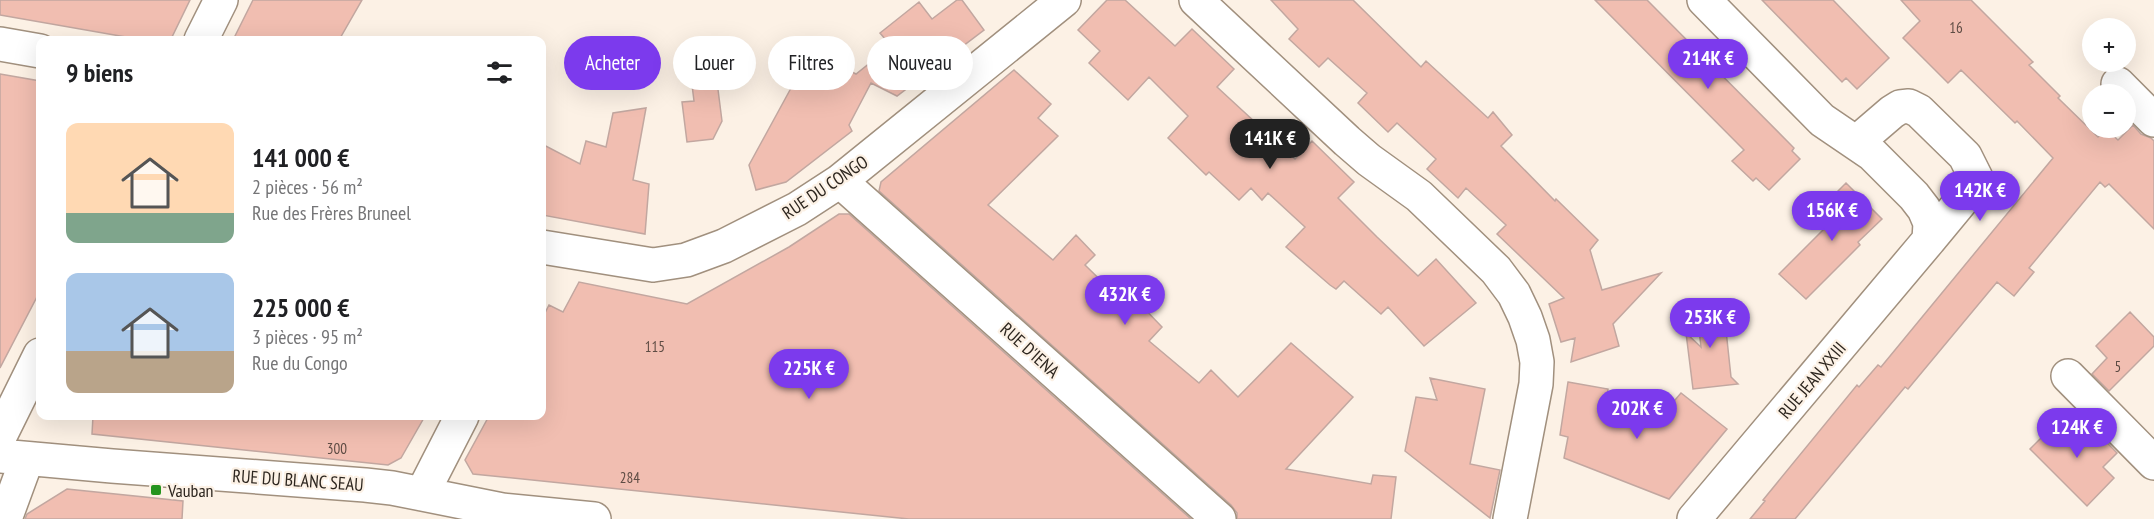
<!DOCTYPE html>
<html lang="fr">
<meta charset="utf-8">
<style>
:root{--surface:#fff;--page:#f2f2f2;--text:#202124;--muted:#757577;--accent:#7c3aed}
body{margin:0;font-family:"PT Sans Narrow",sans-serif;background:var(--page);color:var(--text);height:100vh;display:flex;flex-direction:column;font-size:22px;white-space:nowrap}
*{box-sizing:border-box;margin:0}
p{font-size:20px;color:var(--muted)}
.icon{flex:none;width:33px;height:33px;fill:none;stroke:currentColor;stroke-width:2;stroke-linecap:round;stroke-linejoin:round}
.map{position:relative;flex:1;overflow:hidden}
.sheet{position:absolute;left:36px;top:36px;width:510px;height:384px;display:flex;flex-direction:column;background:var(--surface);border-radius:12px;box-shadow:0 6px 24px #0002}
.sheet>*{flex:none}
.guide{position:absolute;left:564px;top:36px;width:570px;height:54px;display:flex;gap:12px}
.tools{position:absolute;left:2082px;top:18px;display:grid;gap:12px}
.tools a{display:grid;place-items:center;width:54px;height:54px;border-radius:50%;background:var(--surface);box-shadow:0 6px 24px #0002;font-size:30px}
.price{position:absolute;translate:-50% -51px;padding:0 14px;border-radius:21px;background:var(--accent);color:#fff;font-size:20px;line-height:39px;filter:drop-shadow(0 2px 3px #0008)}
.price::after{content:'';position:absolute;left:50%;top:36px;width:18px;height:14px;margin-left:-9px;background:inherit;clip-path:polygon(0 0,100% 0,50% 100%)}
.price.active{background:#222;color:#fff}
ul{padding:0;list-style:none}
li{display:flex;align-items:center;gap:18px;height:150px;padding:0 30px}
li span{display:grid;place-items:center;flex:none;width:168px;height:120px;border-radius:12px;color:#555}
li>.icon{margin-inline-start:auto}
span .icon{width:72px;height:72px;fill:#fffc;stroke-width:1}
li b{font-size:26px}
h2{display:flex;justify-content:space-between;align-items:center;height:72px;padding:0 30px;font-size:26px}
.pill{padding:0 21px;border-radius:27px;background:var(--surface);box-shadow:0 6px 24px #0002;font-size:21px;line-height:54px}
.pill.active{background:var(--accent);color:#fff}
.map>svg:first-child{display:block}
.building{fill:#f1beb1;stroke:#c2a7a0;stroke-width:1.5}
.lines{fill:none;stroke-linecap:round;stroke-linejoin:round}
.minor-casing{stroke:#a1907e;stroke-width:36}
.minor{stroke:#fff;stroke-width:33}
.poi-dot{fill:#25941e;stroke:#fcf1e5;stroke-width:2}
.labels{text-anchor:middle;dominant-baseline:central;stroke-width:4.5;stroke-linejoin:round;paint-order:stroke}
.number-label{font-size:15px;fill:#5e4c44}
.street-label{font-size:18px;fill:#2d261f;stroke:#fcf1e5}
.poi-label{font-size:18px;fill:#2d261f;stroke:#fcf1e5;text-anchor:start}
</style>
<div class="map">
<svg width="2154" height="519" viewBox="0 0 2154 519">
<rect width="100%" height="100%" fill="#fcf1e5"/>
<path class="building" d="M0 0H190L171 39 161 40H143L0 15Z
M253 0H362L339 40H233Z
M957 0H962L984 30 897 96 871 83 849 125 852 131 786 182 756 190 749 165 802 68 823 58 856 74 891 46 880 33 919 2 932 19Z
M1107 0H1125L1175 46 1192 29 1234 69 1217 87 1295 159 1312 141 1354 182 1338 198 1377 237 1418 276 1436 259 1476 303 1424 346 1388 307 1381 314 1344 281 1336 289 1330 285 1286 247 1305 227 1268 193 1262 200 1251 188 1239 200 1209 172 1206 175 1168 138 1188 116 1149 77 1128 100 1089 63 1100 51 1078 30Z
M1271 0H1353L1421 67 1426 61 1488 118 1493 112 1512 135 1501 146 1555 201 1556 199 1598 240 1590 250 1602 290 1661 273 1613 324 1619 346 1571 362 1575 338 1561 342 1549 304 1564 298 1497 234 1506 225 1466 188 1458 198 1427 169 1436 159 1397 123 1388 132 1358 103 1367 93 1328 58 1319 67 1289 39 1298 29Z
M1595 0H1647L1794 148 1792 151 1800 159 1769 190 1756 178 1753 181 1732 161 1744 150Z
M1762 0H1833L1889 58 1857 89 1846 78 1842 82Z
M1901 0H1971L2033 62 2029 65 2060 96 2058 98 2098 137 2106 129 2118 140 2133 125 2141 134 2151 138 2154 141V229L2109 184 2105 187 2100 182 2029 268 2034 272 2014 296 1997 282 1908 389 1905 387 1795 519H1750L1765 501 1763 500 1857 385 1859 387 1878 365 1881 367 2053 158 2017 121 2015 123 1961 70 1948 83 1903 38 1920 21Z
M714 58 722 121 713 139 687 142 682 102 694 101 689 61Z
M1014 70 1051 104 1038 118 1058 136 988 205 1053 260 1076 235 1095 255 1085 265 1130 309 1137 301 1162 327 1149 341 1199 383 1211 370 1238 397 1291 343 1353 397 1286 469 1371 484 1373 475 1396 477 1391 519H1237V513L1231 505 879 191 881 182Z
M0 74 40 81V291L0 368Z
M646 108 633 180 649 184 645 234 542 215V144L580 164 586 141 606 147 613 113Z
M1846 183 1882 219 1858 242 1860 245 1806 299 1779 274 1834 219 1822 207Z
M839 214H849L1191 519H909L473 474 465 460 489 416H542V319L549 305 563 312 579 282 687 304 789 247Z
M1723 302 1731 377 1738 384 1693 389 1686 333 1701 347 1696 305Z
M2130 312 2154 337V346L2109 391 2092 374 2107 358 2096 346Z
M1430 378 1485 389 1470 464 1500 470 1490 518 1405 451 1416 397 1437 400Z
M1568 382 1608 389 1607 396 1620 398 1617 415 1656 422 1681 393 1727 429 1669 499 1564 458 1568 437 1560 435Z
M93 416H425L401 458 388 465 92 434Z
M2083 418 2117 453 2103 467 2114 478 2087 506 2030 449 2057 422 2068 433Z
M67 489 183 501 182 519H25L27 514Z"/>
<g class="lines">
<defs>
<path id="minor" d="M1196 0 1347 141 1369 160 1419 196 1496 270 1514 294 1525 317 1533 340 1537 362 1536 384 1510 519
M201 40 221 0
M0 44 40 51
M2118 84 2154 120
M1857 142 1892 112 1900 107 1909 106 1919 111 1965 156 1976 178 1972 188 1929 240
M840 181 1219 519
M542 247 653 265 686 260 724 246 797 209 840 181 1064 0
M2068 376 2154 463
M0 436 40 355
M0 456 112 466 365 485 392 488 502 510 594 519
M422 494 462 416
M5 519 27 459
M1694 519 1929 240 1930 223 1924 209 1914 196 1872 154 1822 120 1704 0"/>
</defs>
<use href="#minor" class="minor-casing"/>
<use href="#minor" class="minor"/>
</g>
<rect class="poi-dot" x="150" y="484" width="12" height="12" rx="3"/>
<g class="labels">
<g class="number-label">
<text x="1956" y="27">16</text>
<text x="655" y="346">115</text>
<text x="2118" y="366">5</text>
<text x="337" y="448">300</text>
<text x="630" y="477">284</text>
</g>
<g class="street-label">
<text transform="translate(825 187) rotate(-34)">RUE DU CONGO</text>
<text transform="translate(1030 350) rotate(42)">RUE D'IENA</text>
<text transform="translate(1812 380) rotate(-50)">RUE JEAN XXIII</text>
<text transform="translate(298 480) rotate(4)">RUE DU BLANC SEAU</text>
</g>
<g class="poi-label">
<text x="168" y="490">Vauban</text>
</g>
</g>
</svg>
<div class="tools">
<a>+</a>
<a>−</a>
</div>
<b class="price" style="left:1708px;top:90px">214K €</b>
<b class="price active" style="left:1270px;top:170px">141K €</b>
<b class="price" style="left:1980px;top:222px">142K €</b>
<b class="price" style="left:1832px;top:242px">156K €</b>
<b class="price" style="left:1125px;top:326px">432K €</b>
<b class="price" style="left:1710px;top:349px">253K €</b>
<b class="price" style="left:809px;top:400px">225K €</b>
<b class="price" style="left:1637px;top:440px">202K €</b>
<b class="price" style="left:2077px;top:459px">124K €</b>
<div class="guide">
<a class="pill active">Acheter</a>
<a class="pill">Louer</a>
<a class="pill">Filtres</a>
<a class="pill">Nouveau</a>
</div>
<section class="sheet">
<h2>9 biens<svg class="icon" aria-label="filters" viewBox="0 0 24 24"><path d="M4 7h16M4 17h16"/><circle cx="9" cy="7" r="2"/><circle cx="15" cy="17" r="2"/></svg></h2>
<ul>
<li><span style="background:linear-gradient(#ffd9b3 75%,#7fa58c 0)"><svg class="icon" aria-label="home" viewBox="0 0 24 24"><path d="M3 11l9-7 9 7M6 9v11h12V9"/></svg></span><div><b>141 000 €</b><p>2 pièces · 56 m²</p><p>Rue des Frères Bruneel</p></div></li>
<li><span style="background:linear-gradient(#a9c7e8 65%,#b9a48a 0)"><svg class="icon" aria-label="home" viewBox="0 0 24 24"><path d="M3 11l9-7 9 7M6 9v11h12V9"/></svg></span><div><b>225 000 €</b><p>3 pièces · 95 m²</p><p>Rue du Congo</p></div></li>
</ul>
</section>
</div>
